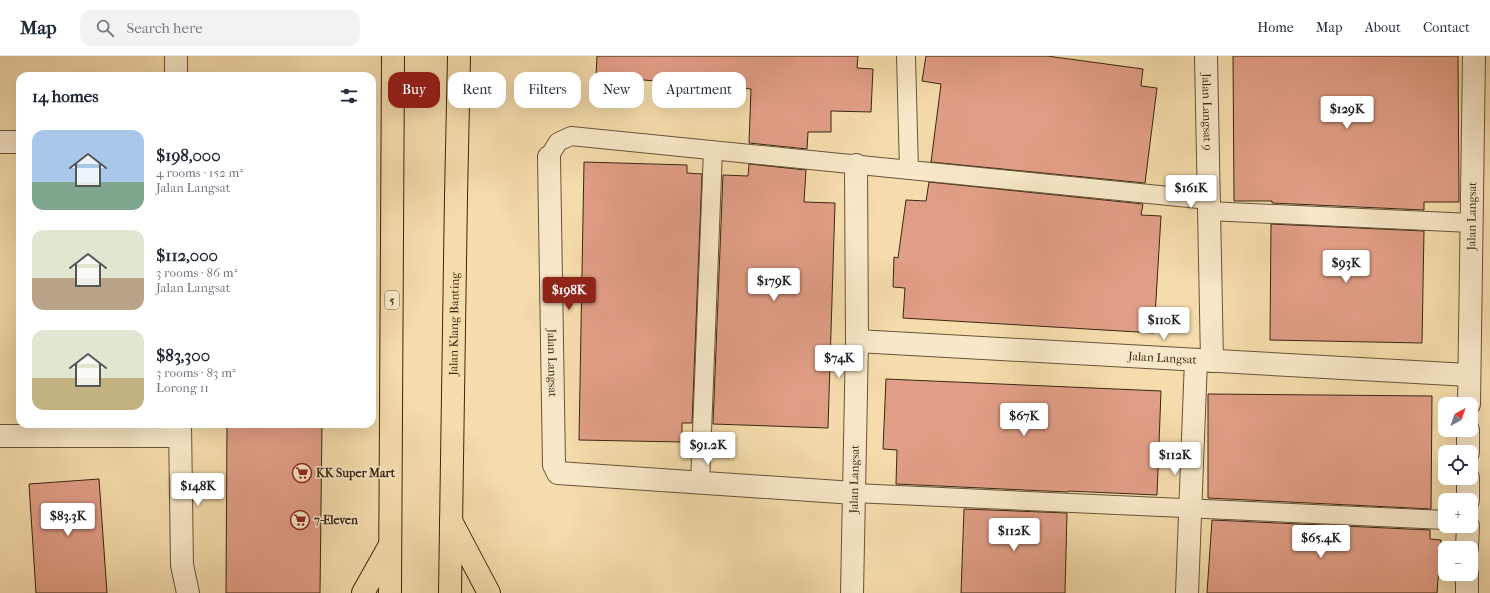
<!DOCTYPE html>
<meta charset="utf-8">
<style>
:root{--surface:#fff;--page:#f2f2f3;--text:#1f2937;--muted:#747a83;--line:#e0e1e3;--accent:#8f2418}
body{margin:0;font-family:"IM FELL French Canon",serif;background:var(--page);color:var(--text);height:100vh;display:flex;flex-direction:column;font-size:15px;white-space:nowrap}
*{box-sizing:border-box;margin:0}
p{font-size:13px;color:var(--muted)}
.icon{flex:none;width:22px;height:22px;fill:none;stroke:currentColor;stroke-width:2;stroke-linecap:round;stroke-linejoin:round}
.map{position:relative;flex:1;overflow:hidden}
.sheet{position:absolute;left:16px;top:16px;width:360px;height:356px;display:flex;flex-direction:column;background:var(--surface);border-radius:12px;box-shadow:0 4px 16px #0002}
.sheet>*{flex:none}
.banner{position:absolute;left:388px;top:16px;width:380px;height:36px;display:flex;gap:8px}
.needle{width:26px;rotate:40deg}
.fabs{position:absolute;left:1438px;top:341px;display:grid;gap:8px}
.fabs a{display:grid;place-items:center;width:40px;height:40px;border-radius:8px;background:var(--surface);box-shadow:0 4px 16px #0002;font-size:20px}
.price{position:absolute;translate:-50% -34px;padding:0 9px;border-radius:4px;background:#fff;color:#222;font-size:13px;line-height:26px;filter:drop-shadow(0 1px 2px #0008)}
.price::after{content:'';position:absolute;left:50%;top:24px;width:12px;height:9px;margin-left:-6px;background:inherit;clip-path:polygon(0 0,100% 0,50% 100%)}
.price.current{background:var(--accent);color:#fff}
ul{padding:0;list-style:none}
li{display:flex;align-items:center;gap:12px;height:100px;padding:0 16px}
li span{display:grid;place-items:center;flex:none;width:112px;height:80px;border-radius:12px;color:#555}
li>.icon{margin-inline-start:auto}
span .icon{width:48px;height:48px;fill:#fffc;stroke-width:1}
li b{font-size:17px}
h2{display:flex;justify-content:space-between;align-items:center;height:48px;padding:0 16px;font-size:17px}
.pill{padding:0 14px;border-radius:12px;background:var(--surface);box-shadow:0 4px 16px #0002;font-size:14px;line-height:36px}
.pill.current{background:var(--accent);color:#fff}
header{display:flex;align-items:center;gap:24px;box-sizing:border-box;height:56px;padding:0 20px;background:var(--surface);border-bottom:1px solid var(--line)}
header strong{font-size:19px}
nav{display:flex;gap:22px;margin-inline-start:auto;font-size:14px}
.search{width:280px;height:36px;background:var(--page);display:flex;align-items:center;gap:10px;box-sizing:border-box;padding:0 14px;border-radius:12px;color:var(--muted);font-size:15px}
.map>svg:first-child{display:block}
.building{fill:#e19e86;stroke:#382711}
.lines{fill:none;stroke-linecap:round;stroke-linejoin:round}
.service-casing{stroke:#675438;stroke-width:20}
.minor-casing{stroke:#675438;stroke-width:24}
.trunk-casing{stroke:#382711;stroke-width:24}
.service{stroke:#f8e8c9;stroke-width:18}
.minor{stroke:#f8e8c9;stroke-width:22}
.trunk{stroke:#f5dcac;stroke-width:22}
.labels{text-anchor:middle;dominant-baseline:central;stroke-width:3;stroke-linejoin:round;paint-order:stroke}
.shield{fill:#f8e8c9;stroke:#726148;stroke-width:1}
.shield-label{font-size:11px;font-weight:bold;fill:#382711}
.street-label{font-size:12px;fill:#382711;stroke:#f8e8c9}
.poi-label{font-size:12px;font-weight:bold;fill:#382711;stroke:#f8e8c9;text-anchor:start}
</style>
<header>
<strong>Map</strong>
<div class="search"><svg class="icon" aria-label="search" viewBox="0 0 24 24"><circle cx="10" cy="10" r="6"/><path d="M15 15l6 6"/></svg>Search here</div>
<nav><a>Home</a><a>Map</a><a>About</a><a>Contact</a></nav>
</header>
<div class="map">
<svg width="1490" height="537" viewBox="0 0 1490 537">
<rect width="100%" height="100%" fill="#f5dcac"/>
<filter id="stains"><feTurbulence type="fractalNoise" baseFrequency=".005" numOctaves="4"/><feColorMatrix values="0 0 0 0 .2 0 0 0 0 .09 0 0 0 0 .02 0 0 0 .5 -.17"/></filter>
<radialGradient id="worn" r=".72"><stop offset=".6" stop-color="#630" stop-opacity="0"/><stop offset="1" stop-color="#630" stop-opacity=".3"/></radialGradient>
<path class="building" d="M597 0H858L857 12 873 13 871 56 831 55V76H808L807 93 749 87 751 33 596 20Z
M926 0H1047L1143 13 1141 30 1157 32 1145 127 931 106 941 28 922 25Z
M1233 0H1458L1459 146H1424V154L1272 147V145H1234Z
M584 106 687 109V117L702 118 692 367H682V386L579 384Z
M749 108 806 114 804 146 835 147 828 372 713 368 723 119 748 120Z
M929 126 1143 148 1141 159 1161 160 1154 277 903 262 905 232 893 231 894 201 898 202 906 144 926 145Z
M1271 168 1424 175 1422 287 1270 284Z
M886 323 1161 335 1157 439 1068 435V436L896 428 897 394 883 393Z
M1208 338 1432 340 1431 453 1208 442Z
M227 368H322L320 537H226Z
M99 423 107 537H36L29 428Z
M964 453 1067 457 1065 537H961Z
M1212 464 1430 474V483L1441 484 1437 537H1207Z"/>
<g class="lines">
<defs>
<path id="service" d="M906 0 909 114
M549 101 558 86 571 80 1209 144
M1208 155 1472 167
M700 427 713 94
M854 437 1445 464"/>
<g id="minor">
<path d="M176 0V20"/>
<path id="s1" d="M1206 0 1212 305"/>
<path d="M0 86H20"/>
<path id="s2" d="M549 101 554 409 558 417 854 437"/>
<path id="s3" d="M857 285 1469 319"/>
<path id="s4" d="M1469 348 1474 0"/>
<path d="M180 368 182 509 188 537"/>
<path d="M0 380H180"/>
<path d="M1468 396V374"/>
<path d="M1468 444V422"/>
<path d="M1467 492 1468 470"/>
<path id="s5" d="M852 537 857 285 856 109"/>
<path d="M1187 537 1196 304"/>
<path d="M1467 537V518"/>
</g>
<g id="trunk">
<path d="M451 465 489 537"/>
<path d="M363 537 390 489"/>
<path d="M390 537 393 0"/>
<path id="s6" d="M450 537 456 140 459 0"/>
</g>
</defs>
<use href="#service" class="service-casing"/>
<use href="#minor" class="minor-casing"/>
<use href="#trunk" class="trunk-casing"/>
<use href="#service" class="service"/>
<use href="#minor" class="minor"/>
<use href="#trunk" class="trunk"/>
</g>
<defs>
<symbol id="supermarket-ring" viewBox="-11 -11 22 22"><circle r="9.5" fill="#f8e8c9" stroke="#8f2418" stroke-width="1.5"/><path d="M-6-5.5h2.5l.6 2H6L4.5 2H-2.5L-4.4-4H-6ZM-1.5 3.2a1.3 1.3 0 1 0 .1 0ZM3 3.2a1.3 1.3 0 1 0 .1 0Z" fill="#8f2418"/></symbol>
</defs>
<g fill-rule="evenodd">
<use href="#supermarket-ring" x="291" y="406" width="22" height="22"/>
<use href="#supermarket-ring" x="289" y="453" width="22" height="22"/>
</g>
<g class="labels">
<rect class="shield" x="385" y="235" width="14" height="18" rx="3"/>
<g class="shield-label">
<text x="392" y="244">5</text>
</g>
<g class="street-label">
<text stroke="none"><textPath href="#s1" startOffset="56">Jalan Langsat 9</textPath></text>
<text stroke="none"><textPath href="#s4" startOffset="188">Jalan Langsat</textPath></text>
<text stroke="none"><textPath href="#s6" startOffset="269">Jalan Klang Banting</textPath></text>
<text stroke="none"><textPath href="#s3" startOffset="306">Jalan Langsat</textPath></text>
<text stroke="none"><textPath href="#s2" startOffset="206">Jalan Langsat</textPath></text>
<text stroke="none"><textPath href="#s5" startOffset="114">Jalan Langsat</textPath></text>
</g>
<g class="poi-label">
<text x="316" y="417">KK Super Mart</text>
<text x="314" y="464">7-Eleven</text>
</g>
</g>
<rect width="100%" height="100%" filter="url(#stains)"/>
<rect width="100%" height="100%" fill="url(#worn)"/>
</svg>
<div class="fabs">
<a><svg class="needle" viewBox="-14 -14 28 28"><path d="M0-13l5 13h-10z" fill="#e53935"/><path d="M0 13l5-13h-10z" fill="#747a83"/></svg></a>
<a><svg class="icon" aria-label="locate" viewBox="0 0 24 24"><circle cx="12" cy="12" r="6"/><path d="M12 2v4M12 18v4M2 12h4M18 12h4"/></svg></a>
<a>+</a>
<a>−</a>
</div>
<b class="price" style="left:1347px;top:74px">$129K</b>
<b class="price" style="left:1191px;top:153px">$161K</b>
<b class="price" style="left:1346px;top:228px">$93K</b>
<b class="price" style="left:774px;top:246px">$179K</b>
<b class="price current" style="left:569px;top:255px">$198K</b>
<b class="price" style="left:1164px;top:285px">$110K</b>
<b class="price" style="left:839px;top:323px">$74K</b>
<b class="price" style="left:1024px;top:381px">$67K</b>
<b class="price" style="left:708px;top:410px">$91.2K</b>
<b class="price" style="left:1175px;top:420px">$112K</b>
<b class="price" style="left:198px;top:451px">$148K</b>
<b class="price" style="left:68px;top:481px">$83.3K</b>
<b class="price" style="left:1014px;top:496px">$112K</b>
<b class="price" style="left:1321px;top:503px">$65.4K</b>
<div class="banner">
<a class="pill current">Buy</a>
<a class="pill">Rent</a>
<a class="pill">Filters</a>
<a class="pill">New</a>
<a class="pill">Apartment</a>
</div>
<section class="sheet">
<h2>14 homes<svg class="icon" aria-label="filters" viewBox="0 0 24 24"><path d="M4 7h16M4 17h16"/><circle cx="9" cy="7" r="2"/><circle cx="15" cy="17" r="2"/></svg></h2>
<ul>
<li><span style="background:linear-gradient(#a9c7e8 65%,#7fa58c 0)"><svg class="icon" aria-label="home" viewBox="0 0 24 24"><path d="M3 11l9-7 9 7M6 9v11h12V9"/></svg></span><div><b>$198,000</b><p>4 rooms · 152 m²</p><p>Jalan Langsat</p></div></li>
<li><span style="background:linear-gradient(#dfe7d0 60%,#b9a48a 0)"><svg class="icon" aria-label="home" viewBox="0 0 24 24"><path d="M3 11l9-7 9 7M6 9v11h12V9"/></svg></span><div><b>$112,000</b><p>3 rooms · 86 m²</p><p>Jalan Langsat</p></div></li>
<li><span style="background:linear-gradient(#dfe7d0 60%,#c2b280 0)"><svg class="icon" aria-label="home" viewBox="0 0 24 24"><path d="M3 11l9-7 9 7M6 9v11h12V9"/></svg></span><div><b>$83,300</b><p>3 rooms · 83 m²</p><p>Lorong 11</p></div></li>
</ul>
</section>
</div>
